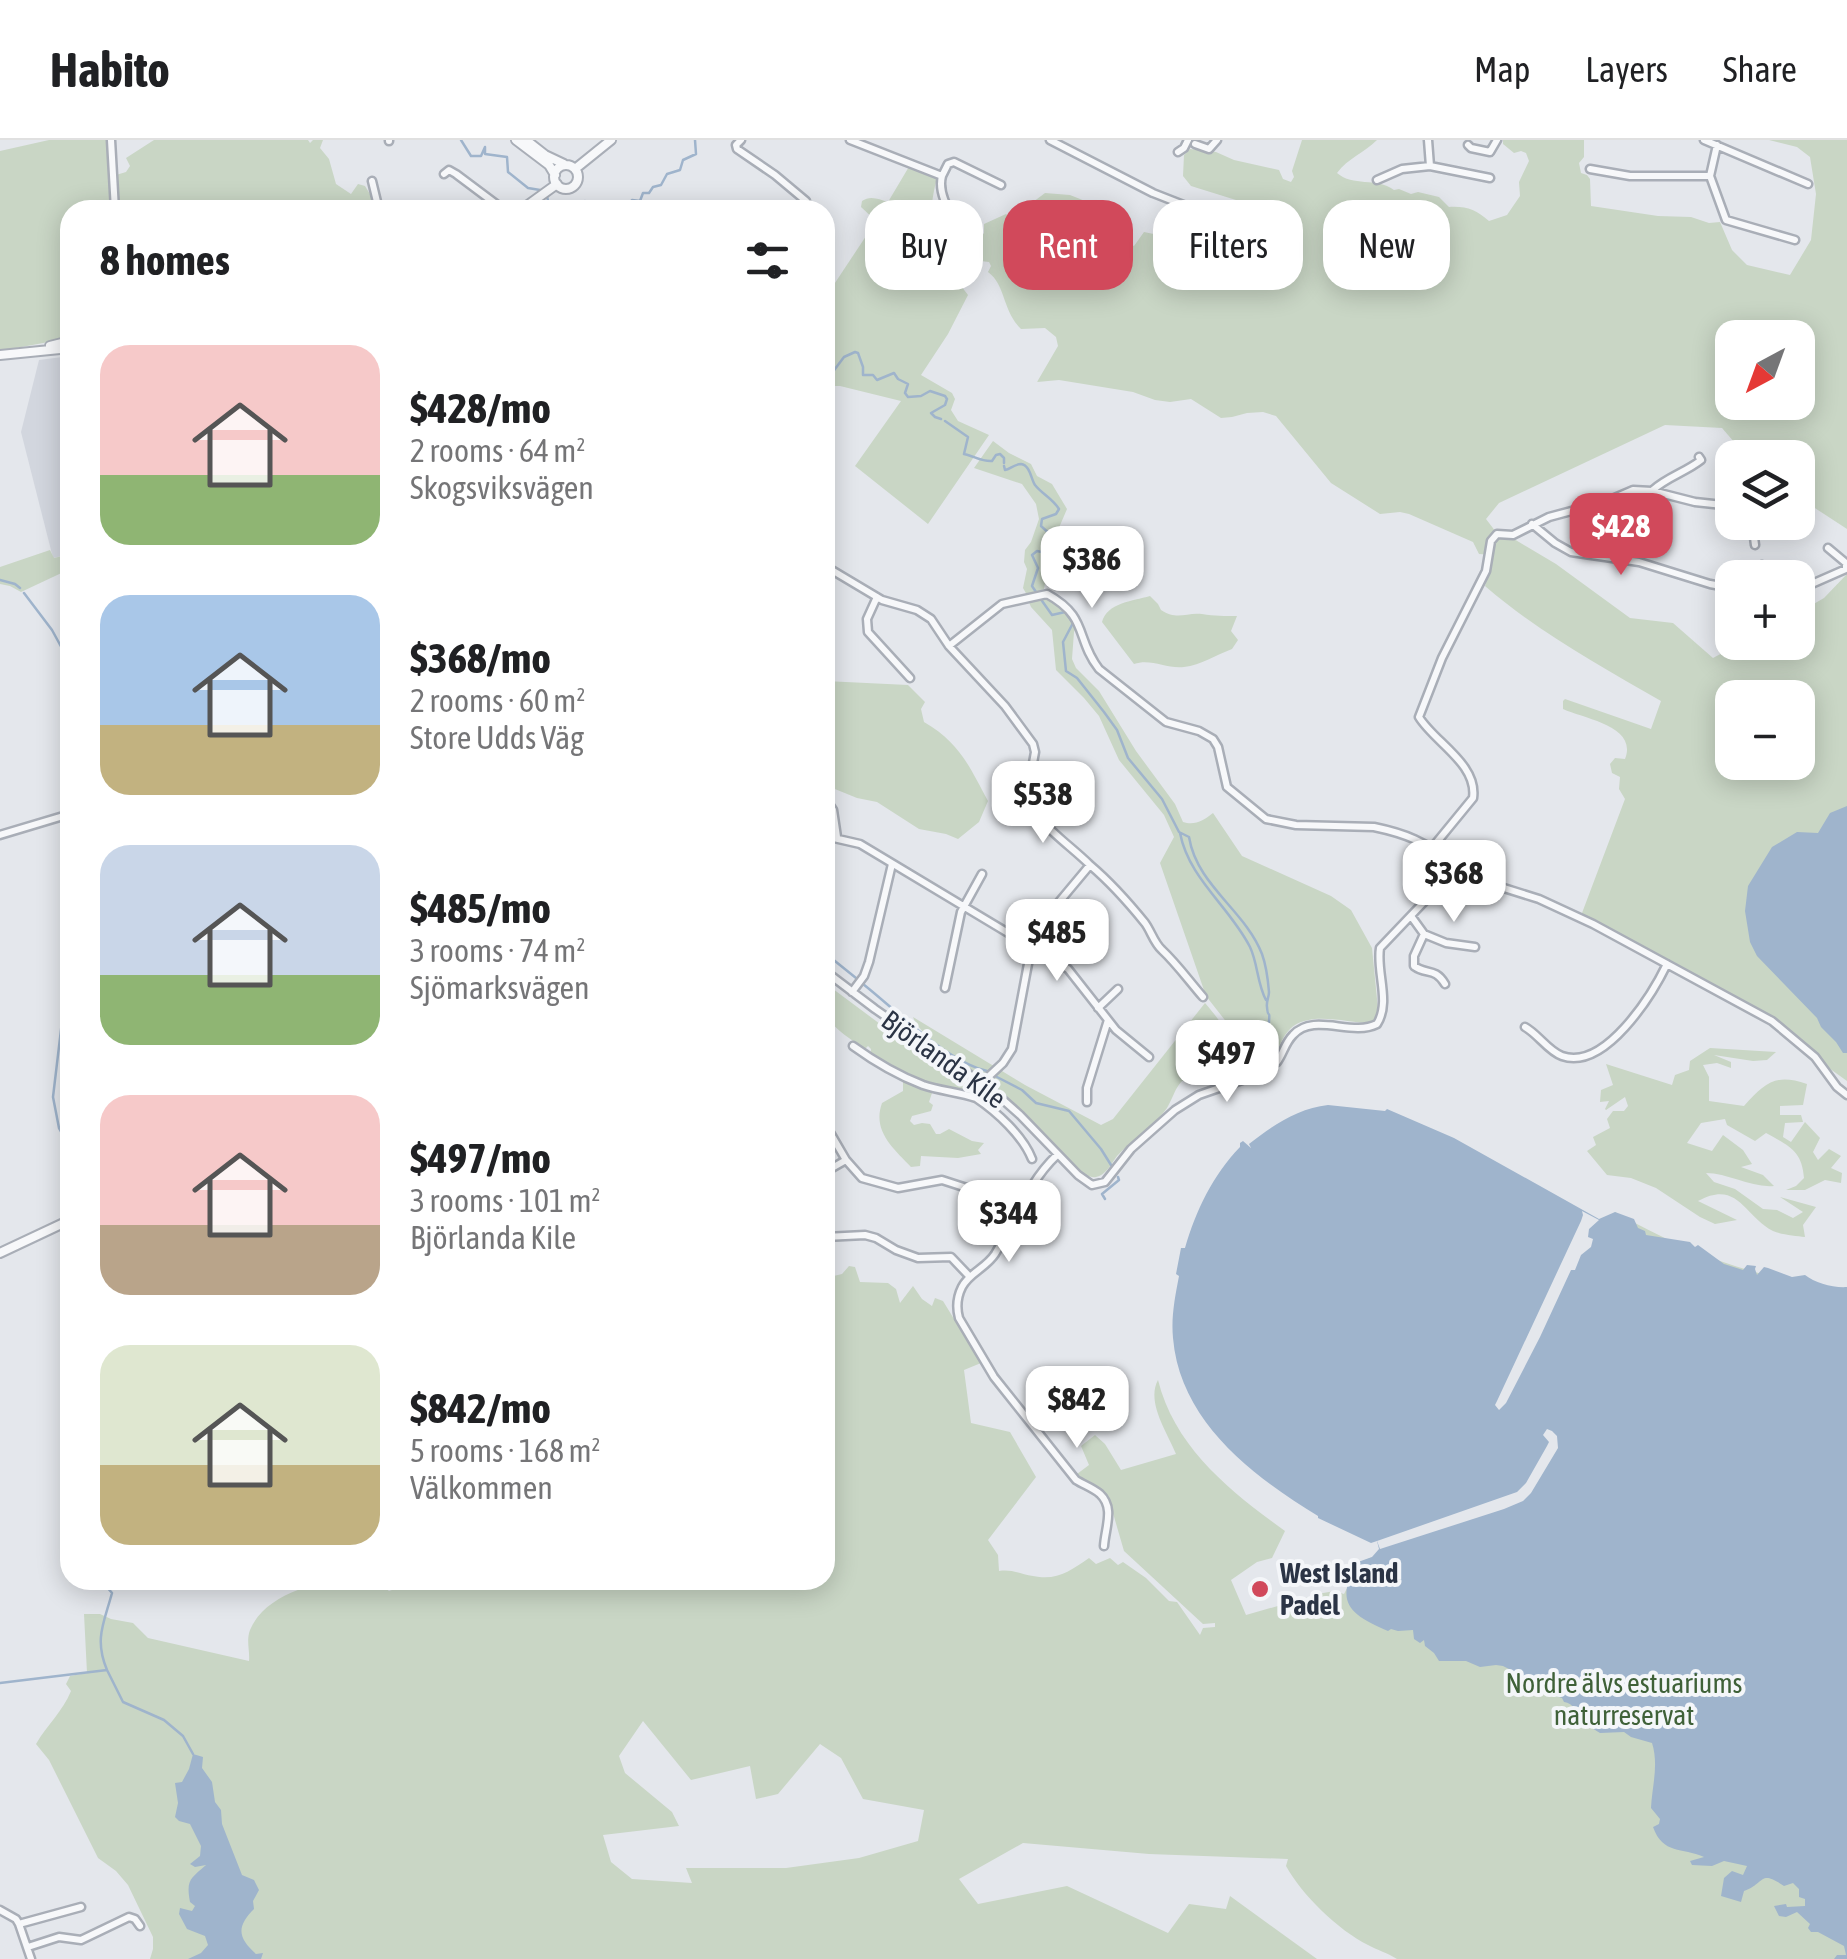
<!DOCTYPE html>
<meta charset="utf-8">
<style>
:root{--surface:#fff;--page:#f6f6f6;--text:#202124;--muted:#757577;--line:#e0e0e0;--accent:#d1495b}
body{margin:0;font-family:"Asap Condensed",sans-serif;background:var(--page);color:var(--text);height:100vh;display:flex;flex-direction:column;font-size:38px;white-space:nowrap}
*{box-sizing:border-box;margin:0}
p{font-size:32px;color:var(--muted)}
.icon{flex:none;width:55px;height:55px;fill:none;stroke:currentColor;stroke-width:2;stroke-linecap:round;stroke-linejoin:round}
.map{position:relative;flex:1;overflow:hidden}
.side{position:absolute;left:60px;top:60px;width:775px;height:1390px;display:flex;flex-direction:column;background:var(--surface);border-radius:30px;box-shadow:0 5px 25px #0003}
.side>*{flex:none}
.hud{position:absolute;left:865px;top:60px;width:830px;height:90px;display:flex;gap:20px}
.needle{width:65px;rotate:221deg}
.controls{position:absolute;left:1715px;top:180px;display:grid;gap:20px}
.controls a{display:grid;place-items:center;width:100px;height:100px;border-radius:20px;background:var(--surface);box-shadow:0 5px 25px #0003;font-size:50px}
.price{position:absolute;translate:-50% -85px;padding:0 22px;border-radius:20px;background:#fff;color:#222;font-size:32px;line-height:65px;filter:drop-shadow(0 2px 5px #0008)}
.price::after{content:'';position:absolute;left:50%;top:60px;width:30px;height:22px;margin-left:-15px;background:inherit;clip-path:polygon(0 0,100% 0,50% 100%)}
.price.current{background:var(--accent);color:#fff}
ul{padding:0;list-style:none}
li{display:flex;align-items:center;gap:30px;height:250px;padding:0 40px}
li span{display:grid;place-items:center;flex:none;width:280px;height:200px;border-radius:30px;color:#555}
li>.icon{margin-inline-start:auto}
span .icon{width:120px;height:120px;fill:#fffc;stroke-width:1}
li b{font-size:42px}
h2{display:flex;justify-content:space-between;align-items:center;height:120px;padding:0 40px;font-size:42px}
.pill{padding:0 35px;border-radius:30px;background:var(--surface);box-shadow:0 5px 25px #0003;font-size:35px;line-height:90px}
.pill.current{background:var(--accent);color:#fff}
header{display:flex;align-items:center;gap:60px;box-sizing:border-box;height:140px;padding:0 50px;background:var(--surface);border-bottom:2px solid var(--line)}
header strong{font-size:48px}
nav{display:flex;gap:55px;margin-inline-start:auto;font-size:35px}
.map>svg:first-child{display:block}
.built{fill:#d2d6de}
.green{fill:#c9d6c5;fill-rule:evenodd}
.water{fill:#9fb4cc}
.pier{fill:#e4e7ec}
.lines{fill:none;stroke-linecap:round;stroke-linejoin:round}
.stream{stroke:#9fb4cc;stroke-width:2.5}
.minor-casing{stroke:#a9aeb7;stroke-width:11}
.tertiary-casing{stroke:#a9aeb7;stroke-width:12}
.minor{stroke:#f7f8fa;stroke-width:6}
.tertiary{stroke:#f7f8fa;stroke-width:8}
.poi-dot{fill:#d1495b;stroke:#f4f6f9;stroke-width:4}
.labels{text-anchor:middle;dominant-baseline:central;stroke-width:8;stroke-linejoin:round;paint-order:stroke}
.street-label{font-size:28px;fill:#2b3445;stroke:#f4f6f9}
.poi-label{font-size:28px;font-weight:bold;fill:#2b3445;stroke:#f4f6f9;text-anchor:start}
.park-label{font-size:28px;fill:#3f6138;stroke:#f4f6f9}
</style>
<header>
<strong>Habito</strong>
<nav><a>Map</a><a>Layers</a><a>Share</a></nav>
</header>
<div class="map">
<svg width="1847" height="1819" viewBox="0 0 1847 1819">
<rect width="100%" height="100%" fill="#e4e7ec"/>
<path class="built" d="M70 216V414L53 418 21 292 39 220Z"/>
<path class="green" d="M49 0H107L112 70H70V198L0 211V11Z
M154 0H308L310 3 313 0H323L320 8 329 19 336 44 351 54 358 44 365 46 373 59 376 70H118L116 35 126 32 130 26 126 18Z
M1302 0H1377C1364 13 1348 18 1337 33 1353 47 1376 37 1394 50L1399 49 1411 54 1418 52 1439 57 1449 67C1467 66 1476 70 1489 81L1507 75 1520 56 1519 42 1529 21 1526 13 1521 11 1514 13 1503 4V0H1584V17L1579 23 1581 33 1587 35 1590 39 1591 66 1658 76 1691 77 1709 83 1720 82 1732 110 1747 125 1790 135 1811 100 1816 54 1810 17 1797 7 1769 0H1847V389L1798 357V318L1747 317 1722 288 1665 285 1499 363 1486 379 1499 396 1514 399 1556 424 1630 478 1673 483 1713 518 1741 503 1798 502V473L1824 458 1847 434V941L1762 880 1746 872 1748 868 1646 809 1583 777 1582 773 1625 659 1619 649 1620 637 1612 633 1610 624 1615 618 1625 619C1638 586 1585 579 1563 569V561L1565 559 1651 589 1661 561C1600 526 1538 492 1485 446L1494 415 1479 414 1473 402 1409 374 1400 372 1380 374 1331 343 1276 276 1263 272 1247 273 1232 277 1221 278 1191 259 1170 262 1155 260 1133 252 1059 240 1037 242 1058 206 1056 197 1045 188 1021 189C1002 170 1006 145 988 132L991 126 989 122C975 120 966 125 962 107L976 104 984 93V84L1006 74 1015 82 1029 65 1045 53 1070 55 1120 75 1131 90 1125 102 1134 106 1144 92 1216 107 1222 96 1235 101 1238 108 1243 111 1251 108 1267 113 1280 98 1278 73 1191 46 1183 36 1184 15 1190 9 1216 12 1234 20 1279 30 1283 39 1291 42 1294 37 1292 31ZM1732 198H1798V262H1732ZM1732 558H1798V622H1732Z
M910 25 937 38C923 91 936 113 968 155L948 194 921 235 952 253 955 259 951 270 958 281 989 295 928 384 855 326 901 261 840 246H825V158L876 81 861 67 862 61C870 55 879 59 888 62Z
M993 301 1009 313 1031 324 1037 336 1052 344 1067 369 1058 390 1063 408 1061 418C1049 426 1046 435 1044 449L1027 455 1023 448 1027 429 1024 422 1025 410 1031 402 1039 379 1036 364 1022 344 974 328Z
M50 410 54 418 70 414V429L21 452 10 446 0 444V427Z
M1045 456 1068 473 1077 486 1074 492 1072 519 1076 528 1099 551 1136 611 1175 664 1183 682C1195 686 1204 680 1213 673L1242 716 1331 756 1351 770 1372 808 1378 869 1376 877 1371 883C1347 883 1309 870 1290 889 1282 897 1279 908 1274 917L1242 918 1235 893 1206 856 1160 723 1174 697 1164 675 1119 620 1099 576 1084 558 1056 530 1052 490 1031 467 1028 460Z
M1150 456 1158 464 1161 470C1178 481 1186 472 1202 474 1215 476 1224 476 1237 476L1231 491 1238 500 1232 509C1216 515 1201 525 1184 527 1166 529 1151 518 1134 524L1102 482C1107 463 1132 461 1150 456Z
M825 541 908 545 925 562 921 569 924 582C960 603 969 626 988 661L979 682 958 699 946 694 919 689 877 662 857 658 825 645Z
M825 843 919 913 968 944 965 953 929 945 870 917 871 909 868 906 865 909C854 901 833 889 827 876 822 868 825 853 825 843Z
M1205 863C1223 884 1230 894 1234 921L1225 931 1213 935 1212 931C1216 920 1227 912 1228 900 1215 892 1202 892 1187 895L1182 904 1204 911 1206 928 1200 930 1204 938 1200 941H1182C1174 950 1173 958 1167 968 1157 983 1131 1001 1117 1016 1112 1023 1105 1036 1096 1037 1075 1041 1027 977 1011 962 989 942 921 901 913 877L1025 945 1101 985 1113 979Z
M1710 908 1776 912 1767 920 1753 921 1714 915 1731 922V928L1717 923 1703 925 1709 937V961L1744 966C1765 943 1775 933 1807 944L1803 965 1780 966V975H1801L1803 982 1785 983 1783 997 1791 1002 1805 982 1820 998 1813 1012 1818 1020 1829 1009 1841 1016 1831 1028 1842 1033 1841 1043 1825 1040 1805 1050H1786L1796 1046 1804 1038C1802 1010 1789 1006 1766 993L1755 1001 1727 985 1725 979 1701 983 1687 1003 1712 1011 1723 995 1743 1010 1752 1024 1741 1027 1763 1035 1774 1046C1751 1048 1728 1033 1706 1033L1714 1042 1735 1049 1763 1069 1777 1070 1793 1078 1803 1072 1780 1057 1816 1067 1803 1085 1805 1097C1796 1096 1782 1095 1773 1091 1744 1076 1738 1039 1698 1061L1737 1080 1715 1084 1700 1077 1656 1048 1631 1038 1607 1035 1587 1011 1596 1005 1593 997 1610 988 1607 979 1613 971H1624L1628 966 1625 957 1606 970 1605 969 1609 961 1600 962 1601 950 1613 945 1606 924 1672 945 1675 935 1689 930 1690 921Z
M907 940 933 950 929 962 933 965 931 971 912 976 910 981 914 985 922 983 930 984 936 994H940L949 989 972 1001 984 1003 978 1010 981 1014 958 1018 921 1016 920 1026 911 1027C893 1008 872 991 882 963L903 951V942Z
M1615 1072C1675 1106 1735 1131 1803 1143L1847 1819H1397C1388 1813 1377 1810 1368 1805 1338 1790 1302 1755 1286 1726L1288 1719 1149 1714 1023 1703 959 1739 978 1764 1067 1746 1168 1793 1189 1764 1226 1769 1230 1756 1317 1819H150L153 1809V1797L128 1745 116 1731 98 1718 49 1620 36 1604C47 1585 63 1571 71 1551L66 1544 70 1536 87 1533 84 1474H100L111 1479 133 1483 148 1498 249 1521C250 1510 246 1501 250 1490 265 1454 318 1440 353 1440 360 1440 370 1439 376 1441 381 1443 385 1448 389 1451L409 1444 411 1440H825V1138L842 1134 849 1126 855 1127 860 1142 888 1143 896 1149 900 1163 913 1146 922 1159 932 1166 935 1158 943 1161 981 1223 964 1230 971 1283 1010 1292 1036 1337 988 1400 998 1415 999 1431C1012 1429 1021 1434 1033 1436 1057 1441 1070 1431 1089 1418L1096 1424 1110 1418 1118 1425 1123 1422 1146 1438 1169 1461 1177 1462 1200 1495 1203 1488 1215 1487V1483L1203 1484 1124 1411 1108 1356 1100 1348 1085 1341 1077 1334 1089 1325 1081 1306 1095 1295 1105 1304 1121 1330 1176 1314C1167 1292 1146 1262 1158 1240 1175 1308 1231 1352 1285 1391L1272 1418 1257 1422 1231 1440 1246 1475 1323 1453 1335 1451 1344 1454 1360 1422 1456 1384ZM643 1581 691 1640 750 1626 756 1659 778 1654 820 1604 841 1618 863 1659 924 1670 918 1701 859 1718 786 1728H686L692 1743 632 1739 611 1722 603 1695 679 1686 672 1672 625 1633 619 1616Z"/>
<path class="water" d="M1847 666V913H1843L1836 902 1821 887 1817 878 1757 816 1750 802 1745 771 1748 746 1772 707 1797 692 1818 693 1830 673Z
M1328 965 1385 971 1387 969 1454 998 1599 1079 1615 1072 1634 1079 1638 1088 1645 1091 1646 1095 1690 1102 1695 1107 1698 1105 1724 1124 1743 1130 1747 1125 1756 1126 1755 1129 1757 1135 1764 1127 1768 1128 1792 1137 1805 1135C1815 1143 1833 1148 1847 1147V1819H1834L1837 1815H1846L1844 1806 1818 1792H1811L1808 1788 1810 1784 1797 1772 1786 1777 1779 1776 1774 1766 1786 1764 1787 1767 1805 1766V1759L1799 1757V1749L1793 1743 1784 1746C1759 1729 1766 1743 1744 1751L1741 1762 1721 1756 1724 1738 1732 1731 1743 1735 1747 1726 1724 1721 1712 1726 1692 1725 1690 1721 1704 1717C1682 1707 1663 1715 1653 1687L1659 1684 1660 1679 1651 1668C1652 1646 1659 1625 1652 1603L1631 1597 1624 1592 1600 1593 1582 1582C1579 1573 1573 1563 1564 1562L1562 1558 1550 1554 1547 1551 1544 1553 1529 1539 1503 1526 1496 1525 1480 1527 1466 1521H1439L1434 1513 1425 1506 1424 1500 1420 1503 1414 1499 1413 1490 1398 1491 1391 1489 1388 1491C1351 1475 1333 1463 1358 1422L1372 1417 1379 1409 1377 1401 1371 1403 1318 1378V1376C1252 1336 1180 1281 1173 1198 1171 1177 1175 1157 1179 1136L1176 1134 1181 1108H1185C1196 1070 1213 1035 1240 1007V1003L1243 1001 1251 1008 1249 1004C1272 986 1298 968 1328 965Z
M193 1614 203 1617 202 1628 212 1642 215 1662 221 1670 222 1684 242 1735 254 1740 259 1750 253 1761 254 1769C236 1787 238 1798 256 1814L263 1813 261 1819H188L201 1813 208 1805 205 1796 187 1789 179 1774 180 1768 192 1771 195 1766 190 1762C186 1740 190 1739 206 1725L195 1727 190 1724 200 1716 201 1706 190 1684 179 1681 175 1677 178 1663 175 1643 182 1642 189 1629Z"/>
<path class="pier" d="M1582 1071 1599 1080 1589 1089 1588 1097 1593 1099 1591 1107 1581 1115 1575 1130H1571L1540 1197 1506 1263 1499 1270 1495 1265 1497 1261 1581 1081 1583 1075Z
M1547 1289 1552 1291 1557 1296 1558 1308 1531 1353 1523 1361 1504 1369 1380 1409 1377 1401 1517 1352 1526 1343 1547 1306 1549 1302 1543 1295Z"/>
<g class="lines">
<path class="stream" d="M461 0 471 16H481L485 7V14L507 17 508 32 528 48 540 50
M547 56 548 61
M558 70H559
M583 70 581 64 585 61 590 64 592 70
M600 70 603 63 612 70 618 64 627 66 632 60 640 61 643 53H649L653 47 661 45 667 34 680 30 683 20 696 14 695 0
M832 233 844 217 855 212 858 213 863 227V235H873L877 240 894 233 898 239 908 244 905 253 908 257 921 256 930 251 945 256 947 259 945 265 931 273 935 277 941 279
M825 235 827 237 831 235
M945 281 968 297 964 314C974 316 982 322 992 321L996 315 1000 314 1004 318V323
M1004 326 1005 330C1010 329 1015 324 1021 324 1030 325 1031 339 1035 345 1042 354 1052 358 1059 369L1056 374 1042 379 1041 386 1052 396 1057 410 1051 414 1037 411 1032 415 1038 428 1032 446 1036 452
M0 440 15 444 20 448
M24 453 52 490 70 523
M1040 458 1052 475 1065 472 1073 483 1063 502 1066 531 1077 538 1104 572 1117 590 1128 618 1162 659 1179 692 1189 697C1197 746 1245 770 1262 814 1266 825 1268 840 1269 852 1269 857 1266 862 1267 867 1268 881 1270 867 1269 882 1268 899 1261 901 1274 917
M68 670V642L70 633
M67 682 70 749
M1180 693C1189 739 1229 766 1250 807 1258 824 1257 843 1266 860
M70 763 68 831 53 957 59 988 70 1007
M825 813 856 838
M863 844C896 870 947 922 987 931
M995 936 1022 950 1036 963 1069 971 1101 1009 1111 1025
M1105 1059 1102 1054 1119 1040 1118 1037
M101 1440 112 1453C104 1483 94 1499 107 1530
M0 1543 107 1530 123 1562 164 1580 183 1596 193 1614"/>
<defs>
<path id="minor" d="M111 0 115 70
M389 0V1
M741 0 736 5 737 9 775 35 806 61
M850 0 942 36 948 24 954 22 1001 45
M1050 0 1153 53 1222 80 1249 94
M1704 0 1808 44
M1195 4 1209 9 1217 0
M1468 5 1471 8 1490 12 1497 0
M1717 5 1710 36 1726 80 1795 100
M1178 12 1184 8 1188 0
M1430 26 1490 38
M1590 29 1630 36H1710
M444 34 449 30 456 34 504 70
M942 36C938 51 947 70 958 82
M1377 40 1402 29 1430 26 1428 0
M372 41 379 70
M1653 350C1667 337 1686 332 1701 320L1699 317
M1752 382 1755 405
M1532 384 1555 403 1571 412 1639 422 1710 444 1732 448
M1762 425 1766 438
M825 426 882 460 917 470 931 479 949 506 1005 566 1033 604 1035 612 1033 623 1022 646C1029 679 1067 702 1090 725L1034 792 1012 909 1003 923 987 938 976 958C997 972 1023 996 1032 1019
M1798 446 1814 443 1846 429V423L1828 408
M877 457 867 479 868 492 910 538
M1729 487 1732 486
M949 506 1002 464 1047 454C1089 477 1075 498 1099 529L1166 582 1199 591 1213 599 1218 607 1227 647 1266 679 1296 685 1374 687C1403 693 1429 702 1450 724L1449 732 1443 742 1380 808C1376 832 1391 862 1377 884 1351 897 1314 872 1293 895 1285 903 1283 914 1277 922 1263 927 1250 921 1236 925L1230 934 1232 944
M825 658 833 670 837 697
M0 695 70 674
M825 696 860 704 1068 829 1116 890 1149 917
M1432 708 1473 658C1478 624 1434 602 1419 577L1442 518 1486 431 1491 401 1497 394 1513 395 1549 377 1605 362 1633 350 1652 351 1695 362 1732 366
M1090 725C1110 742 1128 762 1145 783 1151 791 1154 803 1162 810 1177 824 1189 841 1203 857
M1451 727 1469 737 1539 759 1593 784 1772 881 1815 917 1837 947 1847 955
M1411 776 1424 794 1414 816V826C1426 835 1435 827 1445 844
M1424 794 1446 803 1475 807
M825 831 875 869 993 951 1020 975 1078 1035 1092 1045 1105 1042 1131 1009 1175 970 1199 955 1245 939
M945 848 961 772 982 734
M852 852 864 836 869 822 892 724
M1098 868 1118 849
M1525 887C1538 894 1548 911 1562 916 1605 931 1652 855 1667 824
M853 906C875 922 897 935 923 945 940 951 959 952 976 958
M1087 962V948L1108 880
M825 984 846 1020 862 1038 898 1048 942 1040 976 1051 1006 1053 1025 1058
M1057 1015C1028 1042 1015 1081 995 1114 986 1128 969 1133 962 1147 957 1157 956 1167 959 1178L994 1237 1076 1340C1084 1345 1093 1348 1100 1354 1115 1368 1105 1388 1104 1406
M825 1032 846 1020
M825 1097 865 1095 876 1098 896 1110 918 1118 951 1117 970 1137
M0 1770 16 1779 19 1784 81 1767
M19 1784 31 1819
M28 1807 59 1797 81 1800 129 1777 135 1779 140 1786"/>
<path id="tertiary" d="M516 0 549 25 555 35
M526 0 545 15 564 24
M554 37a12 12 0 1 1 24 0a12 12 0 1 1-24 0Z
M575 29 611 0
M521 70 557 44
M50 206 70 201
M0 215 70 208
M0 1113 70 1080"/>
</defs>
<use href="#minor" class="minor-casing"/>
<use href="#tertiary" class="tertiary-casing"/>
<use href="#minor" class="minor"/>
<use href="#tertiary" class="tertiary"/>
</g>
<circle class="poi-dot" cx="1260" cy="1449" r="10"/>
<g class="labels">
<g class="street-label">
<text transform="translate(944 919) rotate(36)">Björlanda Kile</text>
</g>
<g class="poi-label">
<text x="1280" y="1433">West Island<tspan x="1280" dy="32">Padel</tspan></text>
</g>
<g class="park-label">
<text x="1624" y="1543">Nordre älvs estuariums<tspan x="1624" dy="32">naturreservat</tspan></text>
</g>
</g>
</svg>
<div class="controls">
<a><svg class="needle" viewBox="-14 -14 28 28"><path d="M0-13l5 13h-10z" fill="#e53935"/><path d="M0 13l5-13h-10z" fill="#757577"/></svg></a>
<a><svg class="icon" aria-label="layers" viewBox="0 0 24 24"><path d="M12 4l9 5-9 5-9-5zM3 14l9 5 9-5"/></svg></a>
<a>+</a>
<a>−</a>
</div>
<b class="price current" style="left:1621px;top:438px">$428</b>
<b class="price" style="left:1092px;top:471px">$386</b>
<b class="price" style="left:1043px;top:706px">$538</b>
<b class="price" style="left:1454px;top:785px">$368</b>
<b class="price" style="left:1057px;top:844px">$485</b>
<b class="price" style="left:1227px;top:965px">$497</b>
<b class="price" style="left:1009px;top:1125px">$344</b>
<b class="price" style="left:1077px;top:1311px">$842</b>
<div class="hud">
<a class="pill">Buy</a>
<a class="pill current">Rent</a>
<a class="pill">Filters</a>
<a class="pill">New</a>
</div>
<section class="side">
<h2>8 homes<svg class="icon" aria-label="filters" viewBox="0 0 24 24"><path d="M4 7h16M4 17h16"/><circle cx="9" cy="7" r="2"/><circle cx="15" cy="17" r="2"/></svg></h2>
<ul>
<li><span style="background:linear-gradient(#f6c9c9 65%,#8fb573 0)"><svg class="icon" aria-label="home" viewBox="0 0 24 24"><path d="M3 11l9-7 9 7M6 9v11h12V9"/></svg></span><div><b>$428/mo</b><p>2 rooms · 64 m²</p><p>Skogsviksvägen</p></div></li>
<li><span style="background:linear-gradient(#a9c7e8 65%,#c2b280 0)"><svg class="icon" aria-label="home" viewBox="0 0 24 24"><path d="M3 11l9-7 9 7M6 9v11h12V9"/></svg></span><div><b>$368/mo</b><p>2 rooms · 60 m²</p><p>Store Udds Väg</p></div></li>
<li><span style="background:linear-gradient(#c9d6e8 65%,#8fb573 0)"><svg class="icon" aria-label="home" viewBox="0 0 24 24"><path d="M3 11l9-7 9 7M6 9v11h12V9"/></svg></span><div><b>$485/mo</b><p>3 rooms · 74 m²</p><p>Sjömarksvägen</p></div></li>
<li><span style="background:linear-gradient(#f6c9c9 65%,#b9a48a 0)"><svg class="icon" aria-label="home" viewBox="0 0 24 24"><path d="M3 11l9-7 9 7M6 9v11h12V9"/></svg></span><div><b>$497/mo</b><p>3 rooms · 101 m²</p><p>Björlanda Kile</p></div></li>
<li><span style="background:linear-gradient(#dfe7d0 60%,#c2b280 0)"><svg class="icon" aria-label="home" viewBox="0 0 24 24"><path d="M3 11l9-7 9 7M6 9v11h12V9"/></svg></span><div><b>$842/mo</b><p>5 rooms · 168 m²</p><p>Välkommen</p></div></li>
</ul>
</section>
</div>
